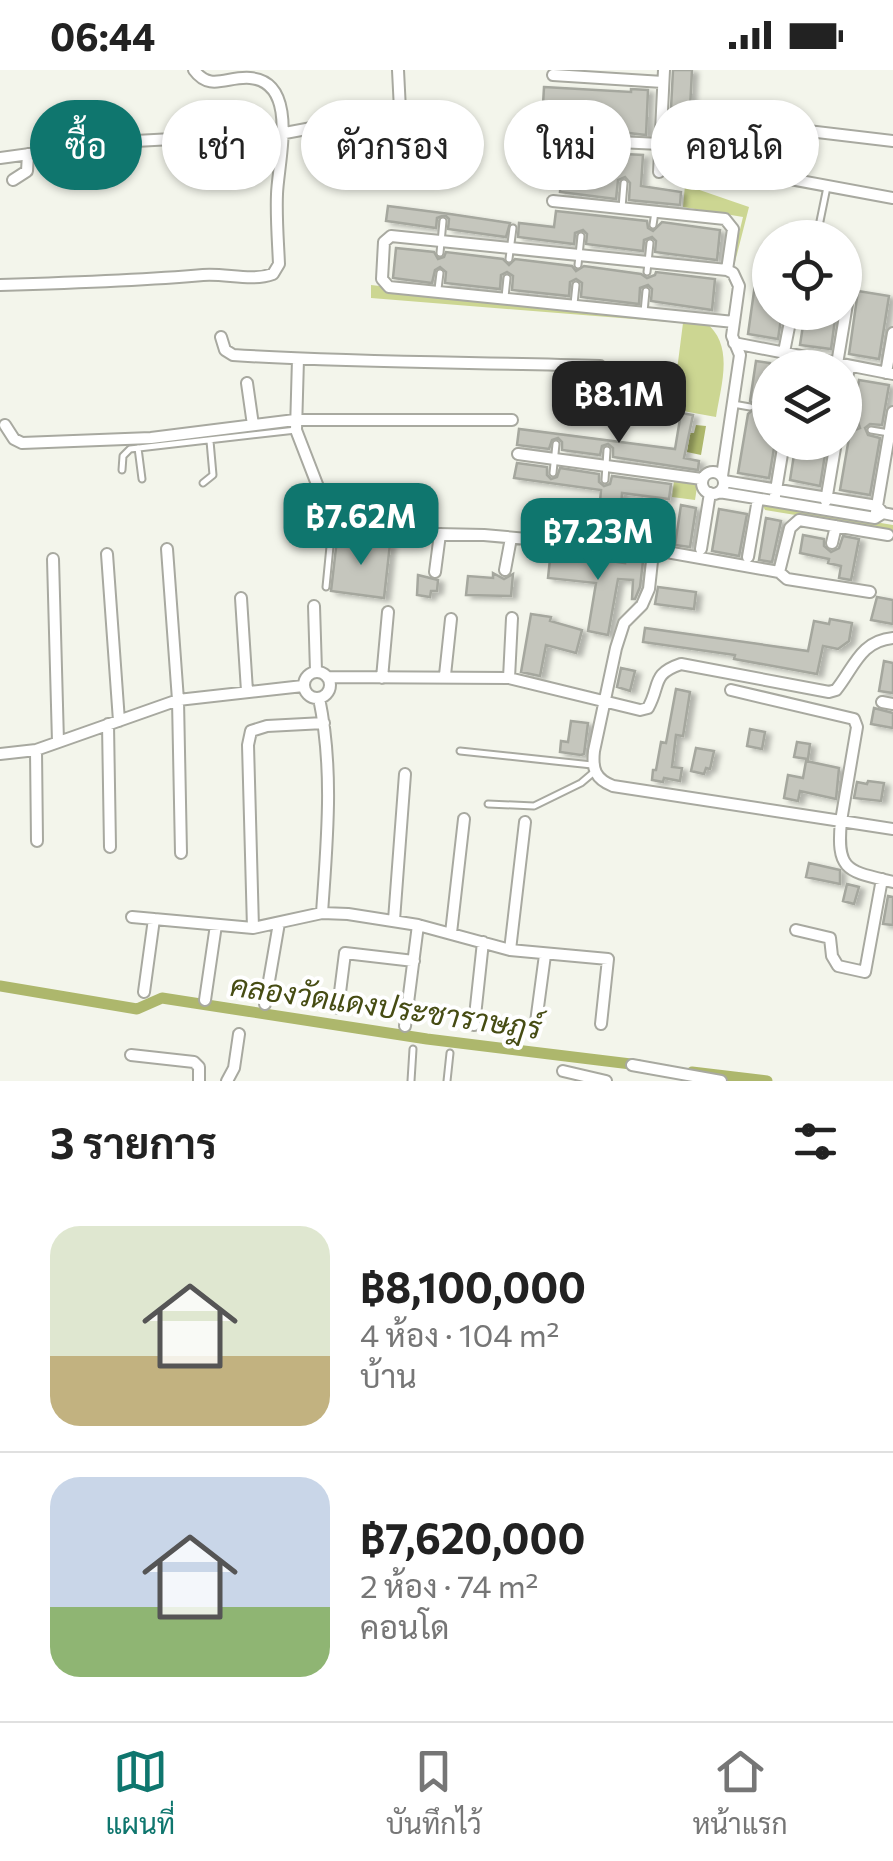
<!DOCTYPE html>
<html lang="th">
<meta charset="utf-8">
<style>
:root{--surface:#fff;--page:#f6f6f6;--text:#222;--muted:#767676;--line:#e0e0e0;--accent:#0f766e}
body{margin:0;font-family:Commissioner,Sarabun,sans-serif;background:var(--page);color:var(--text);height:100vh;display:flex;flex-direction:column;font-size:38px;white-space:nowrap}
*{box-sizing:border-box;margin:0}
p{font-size:32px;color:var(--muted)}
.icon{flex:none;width:55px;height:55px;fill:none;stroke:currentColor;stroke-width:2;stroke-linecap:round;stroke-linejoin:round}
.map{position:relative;height:1011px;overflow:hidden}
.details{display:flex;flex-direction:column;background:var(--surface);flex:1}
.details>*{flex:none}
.hud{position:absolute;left:30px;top:30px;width:835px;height:90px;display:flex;gap:20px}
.fabs{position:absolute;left:752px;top:150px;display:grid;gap:20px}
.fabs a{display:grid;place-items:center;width:110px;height:110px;border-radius:50%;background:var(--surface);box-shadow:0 2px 8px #0004;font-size:50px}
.price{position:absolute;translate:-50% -85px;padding:0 22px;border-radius:20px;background:var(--accent);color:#fff;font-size:32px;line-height:65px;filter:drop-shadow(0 2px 5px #0008)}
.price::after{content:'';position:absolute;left:50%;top:60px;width:30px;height:22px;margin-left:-15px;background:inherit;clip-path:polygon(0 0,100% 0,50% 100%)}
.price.active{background:#222;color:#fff}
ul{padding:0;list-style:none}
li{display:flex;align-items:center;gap:30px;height:250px;padding:0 50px}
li+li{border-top:2px solid var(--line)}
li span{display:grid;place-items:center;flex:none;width:280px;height:200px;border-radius:30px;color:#555}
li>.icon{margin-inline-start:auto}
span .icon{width:120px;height:120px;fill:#fffc;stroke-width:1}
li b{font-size:42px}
h2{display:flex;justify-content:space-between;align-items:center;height:120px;padding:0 50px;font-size:42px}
.tag{padding:0 35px;border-radius:45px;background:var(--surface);box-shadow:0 2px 8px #0004;font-size:35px;line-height:90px}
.tag.active{background:var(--accent);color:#fff}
.status{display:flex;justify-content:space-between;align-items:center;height:70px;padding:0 50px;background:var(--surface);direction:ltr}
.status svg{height:28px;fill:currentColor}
.tab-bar{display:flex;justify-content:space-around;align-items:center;height:140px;border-top:2px solid var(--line);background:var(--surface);font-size:28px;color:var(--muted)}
.tab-bar a{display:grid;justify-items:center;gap:5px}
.tab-bar .active{color:var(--accent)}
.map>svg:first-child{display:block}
.green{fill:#ccd692}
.water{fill:#adb76c}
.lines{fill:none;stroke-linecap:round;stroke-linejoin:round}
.canal{stroke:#adb76c;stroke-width:11}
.building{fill:#c5c6bd;stroke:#a5a79e;stroke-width:2.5;filter:url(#shadow)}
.service-casing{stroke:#a8a9a0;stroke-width:9}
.minor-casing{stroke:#a8a9a0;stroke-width:14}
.service{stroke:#fff;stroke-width:5}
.minor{stroke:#fff;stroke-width:10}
.labels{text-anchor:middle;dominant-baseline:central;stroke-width:8;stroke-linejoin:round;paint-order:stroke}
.water-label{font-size:30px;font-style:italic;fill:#464c13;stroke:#fff}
</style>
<div class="status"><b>06:44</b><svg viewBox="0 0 49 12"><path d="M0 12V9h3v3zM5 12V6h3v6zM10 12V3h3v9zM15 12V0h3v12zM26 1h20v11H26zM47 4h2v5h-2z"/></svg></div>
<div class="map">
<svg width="893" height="1011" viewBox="0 0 893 1011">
<defs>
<filter id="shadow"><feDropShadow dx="5.5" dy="3" stdDeviation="2.5" flood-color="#0004"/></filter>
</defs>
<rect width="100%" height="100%" fill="#f3f5eb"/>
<path class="green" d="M685 115 749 137 735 192 733 188 743 147 683 137Z
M371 215 705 252C735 275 721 314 716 347L672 339 683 253 371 228Z
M674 411 694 413 697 417 695 430 672 427Z
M766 434 893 455V461L765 440 763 436Z"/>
<path class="water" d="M696 355 706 356 701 385 687 382 690 363H694Z"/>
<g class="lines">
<path class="canal" d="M0 916 137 939 162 928 427 969 639 995
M692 1002 767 1011"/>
</g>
<path class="building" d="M673 0H692L688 78 669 77Z
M544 17 631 22V19L648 20 646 65 586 58 585 38 566 36 561 99 542 98 548 35H543Z
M717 46 738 50 735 68 714 64Z
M585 82 643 85 641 116 681 122 680 135 629 130 630 113 625 107 618 110 616 129 560 122 561 107 582 110Z
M388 136 450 144 510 153 506 167 448 159 449 149 445 145 437 148 436 158 394 152 386 151Z
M556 141 647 151 648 158 653 161 662 152 720 160 717 190 655 182 656 171 652 167 644 170 643 181 586 174 587 164 583 160 575 163 574 174 518 167 519 153 554 157Z
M396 178 434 182 438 189 444 187 446 182 503 189 509 195 515 189 572 196 576 201 584 196 641 204 647 208 655 205 656 202 715 209 712 240 651 231 652 219 648 215 640 218 639 234 581 227 582 213 576 209 570 212 569 226 512 220 513 206 507 202 501 205 500 219 445 213 446 202 440 197 435 200 432 213 393 208Z
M757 200 770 202V242H782L778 269 748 264Z
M858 221 889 226 879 289 849 284Z
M805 242H836L831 279 800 275Z
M756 291 770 293V334L764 335 761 340 770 347V372H775L769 408 738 403 748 344 756 337 750 331Z
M859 310 889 315 882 355 870 354 865 358 868 365 880 368 870 425 840 420 850 362 860 358 858 352 852 350Z
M681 343 693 345 684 388 699 391 698 400 613 387V378L608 374 602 376 600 385 562 380V372L558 368 552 370 549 379 517 375 519 359 675 379Z
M796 372H827L820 416 790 410Z
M517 393 547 397V405L551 409 557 407 560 398 599 404V412L604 416 610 414 612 406 671 414 669 429 622 423 619 468 597 466 601 420 514 408Z
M681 435 696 438 690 477 675 475Z
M719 439 747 444 739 486 712 481Z
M766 448 781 451 772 492 759 490Z
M803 465 824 469V476L831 482 839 478 843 466 859 469 851 510 839 508 841 496 828 493 829 489 800 483Z
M337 469 390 474 384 528 331 521Z
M569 482 589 483 588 488 625 493V490L643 491 640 517 635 529H632L633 510 618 509 608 565 588 561 596 513 548 508 550 489 568 491Z
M493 503 504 509 513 504 511 526 466 525 468 506 493 508Z
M418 505 438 510 437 521H431L430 527 417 525Z
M658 517 696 522 694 539 655 534Z
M877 527 893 530V554L871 550Z
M531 544 551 547 550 551 582 560 576 583 546 575 540 606 521 602Z
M830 549 852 553 849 571 838 579 823 576 817 604 734 589 735 585 643 572 645 558 808 581 814 551 829 554Z
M884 591 893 593V623L879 621Z
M621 598 635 601 630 621 617 617Z
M676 619 690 622 683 666 676 665 672 697 682 698 680 711 664 708 663 712 652 710 653 700H656L661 672 666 673Z
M874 638 893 643V658L871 654Z
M571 651 588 653 584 684 581 685 560 682 561 671 568 672Z
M750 659 765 662 762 679 747 676Z
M797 672 810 674 808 689 794 687Z
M696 678 714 681 710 699 706 698 704 704 691 701Z
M806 691 839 698 836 729 800 721 798 731 784 728 788 705 803 708Z
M868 711 884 713 881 731 854 728 857 712 867 714Z
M809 793 840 800V814L806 807Z
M847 814 859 817 854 834 843 831Z
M888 826 893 827V855L883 854Z"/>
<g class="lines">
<defs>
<path id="service" d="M622 138 624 113
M653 155 655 142
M799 156 815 159 819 156 827 117
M440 183 443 151
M509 189 513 158
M578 195 581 166
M647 202 650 173
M438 219 440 203
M505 227 507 208
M574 234 576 215
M644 242 646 221
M733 334 750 337
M767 340 770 341
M845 355 854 356
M871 360 889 363
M138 378 142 409
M122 400 123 386 130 379 296 360
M553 403 556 374
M605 410 607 380
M203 413 213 405 210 371
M326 517 332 456
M460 681 592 695
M488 734 534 736 581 713 594 702
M411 1011 413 979
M447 1011 450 983"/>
<path id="minor" d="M398 0 402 80
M553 5 663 12
M749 54 893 71
M576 70 660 74
M0 88 117 72 285 63 317 57 401 56
M660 89 693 91 893 128
M575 96 578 45
M659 102 664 0
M13 110 27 101 28 84
M553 131 725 149 733 159 727 200
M727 200 391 166 384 172 382 209 389 217 734 252
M0 215C68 213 136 211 203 205 226 203 251 212 273 204L279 194C278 171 276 147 277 124 278 92 300 12 250 8 227 6 210 22 194 0
M221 267 225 280 233 285C355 293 477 292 600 296
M734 273 893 304
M784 282 792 242
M298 289 296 360 332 453 342 462 484 465 661 481 779 502 787 509 870 522
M837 294 849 222
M886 303 893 263
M247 313 253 355
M845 320 849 297
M5 355 14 369 22 373 151 368 295 350H512
M518 384 702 409
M702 413a11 11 0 1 1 22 0a11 11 0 1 1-22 0Z
M722 406 740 285 732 266 739 216 733 203 727 200
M724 411 877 436 883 443 893 445
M719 422 875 448 883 443
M775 426 784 372
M826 431 836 372
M876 442 893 342
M832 473 836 456
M167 479 178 630 181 783
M701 479 710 423
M653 482 649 519 642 535 624 553 616 578 594 681C592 699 595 709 613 716L841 751C836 802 848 801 893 812
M107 484 119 651
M748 487 758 429
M53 489 58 672
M505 500 511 468
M435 502 440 464
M779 502 790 458 799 450 888 465
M241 528 247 621
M314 536 316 601
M304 615a13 13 0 1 1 26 0a13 13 0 1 1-26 0Z
M445 605 451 549
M327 607 509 608 640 640 648 638C661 615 651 604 681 594L829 622 836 620C854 598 860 571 893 568
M382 608 388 542
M509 608 512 548
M731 620 854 649 857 657 841 751 893 759
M319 628C334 700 327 770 322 843
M882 632 893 634
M108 654 110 777
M36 680 37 771
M0 684 36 680 178 630 303 616
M132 847 253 858 322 843 348 844 418 855 510 880 608 889 601 954
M394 850 405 704
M253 858 248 675 251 661 267 656 324 653
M796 860 830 868 832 886 838 896 865 902 882 809
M451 863 464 749
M510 880 525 752
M144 922 154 849
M205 930 216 855
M265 934 279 853
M338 938 345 883 414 891
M536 952 545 885
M474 955 483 872
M405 956 418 855
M131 985 194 992 199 997V1011
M632 995 721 1011
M563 1001 606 1011
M227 1011 234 998 239 964"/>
</defs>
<use href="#service" class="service-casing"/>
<use href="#minor" class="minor-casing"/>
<use href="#service" class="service"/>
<use href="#minor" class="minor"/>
</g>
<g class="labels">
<g class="water-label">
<text transform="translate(386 935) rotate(8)">คลองวัดแดงประชาราษฎร์</text>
</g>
</g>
</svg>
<div class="fabs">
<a><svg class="icon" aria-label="locate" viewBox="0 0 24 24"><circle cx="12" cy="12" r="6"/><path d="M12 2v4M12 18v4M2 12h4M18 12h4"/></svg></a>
<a><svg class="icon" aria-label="layers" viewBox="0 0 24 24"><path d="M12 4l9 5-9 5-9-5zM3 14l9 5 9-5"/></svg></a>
</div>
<b class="price active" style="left:619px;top:376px">฿8.1M</b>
<b class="price" style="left:361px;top:498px">฿7.62M</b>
<b class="price" style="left:598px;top:513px">฿7.23M</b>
<div class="hud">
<a class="tag active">ซื้อ</a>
<a class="tag">เช่า</a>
<a class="tag">ตัวกรอง</a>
<a class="tag">ใหม่</a>
<a class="tag">คอนโด</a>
</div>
</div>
<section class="details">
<h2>3 รายการ<svg class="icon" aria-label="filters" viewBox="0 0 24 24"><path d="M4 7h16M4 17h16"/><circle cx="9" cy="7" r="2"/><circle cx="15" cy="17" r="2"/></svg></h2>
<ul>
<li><span style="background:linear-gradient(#dfe7d0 65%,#c2b280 0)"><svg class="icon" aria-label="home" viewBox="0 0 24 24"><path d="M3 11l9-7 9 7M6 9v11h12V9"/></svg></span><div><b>฿8,100,000</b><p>4 ห้อง · 104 m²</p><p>บ้าน</p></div></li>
<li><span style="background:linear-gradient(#c9d6e8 65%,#8fb573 0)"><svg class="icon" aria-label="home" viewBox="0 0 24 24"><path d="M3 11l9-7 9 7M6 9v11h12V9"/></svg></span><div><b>฿7,620,000</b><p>2 ห้อง · 74 m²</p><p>คอนโด</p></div></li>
</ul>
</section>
<nav class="tab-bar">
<a class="active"><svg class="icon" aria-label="map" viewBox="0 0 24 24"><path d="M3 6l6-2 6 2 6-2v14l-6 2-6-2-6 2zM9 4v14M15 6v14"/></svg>แผนที่</a>
<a><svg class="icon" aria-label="saved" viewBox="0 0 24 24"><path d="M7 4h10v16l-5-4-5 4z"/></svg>บันทึกไว้</a>
<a><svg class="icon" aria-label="home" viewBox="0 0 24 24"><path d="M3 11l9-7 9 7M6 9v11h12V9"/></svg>หน้าแรก</a>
</nav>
